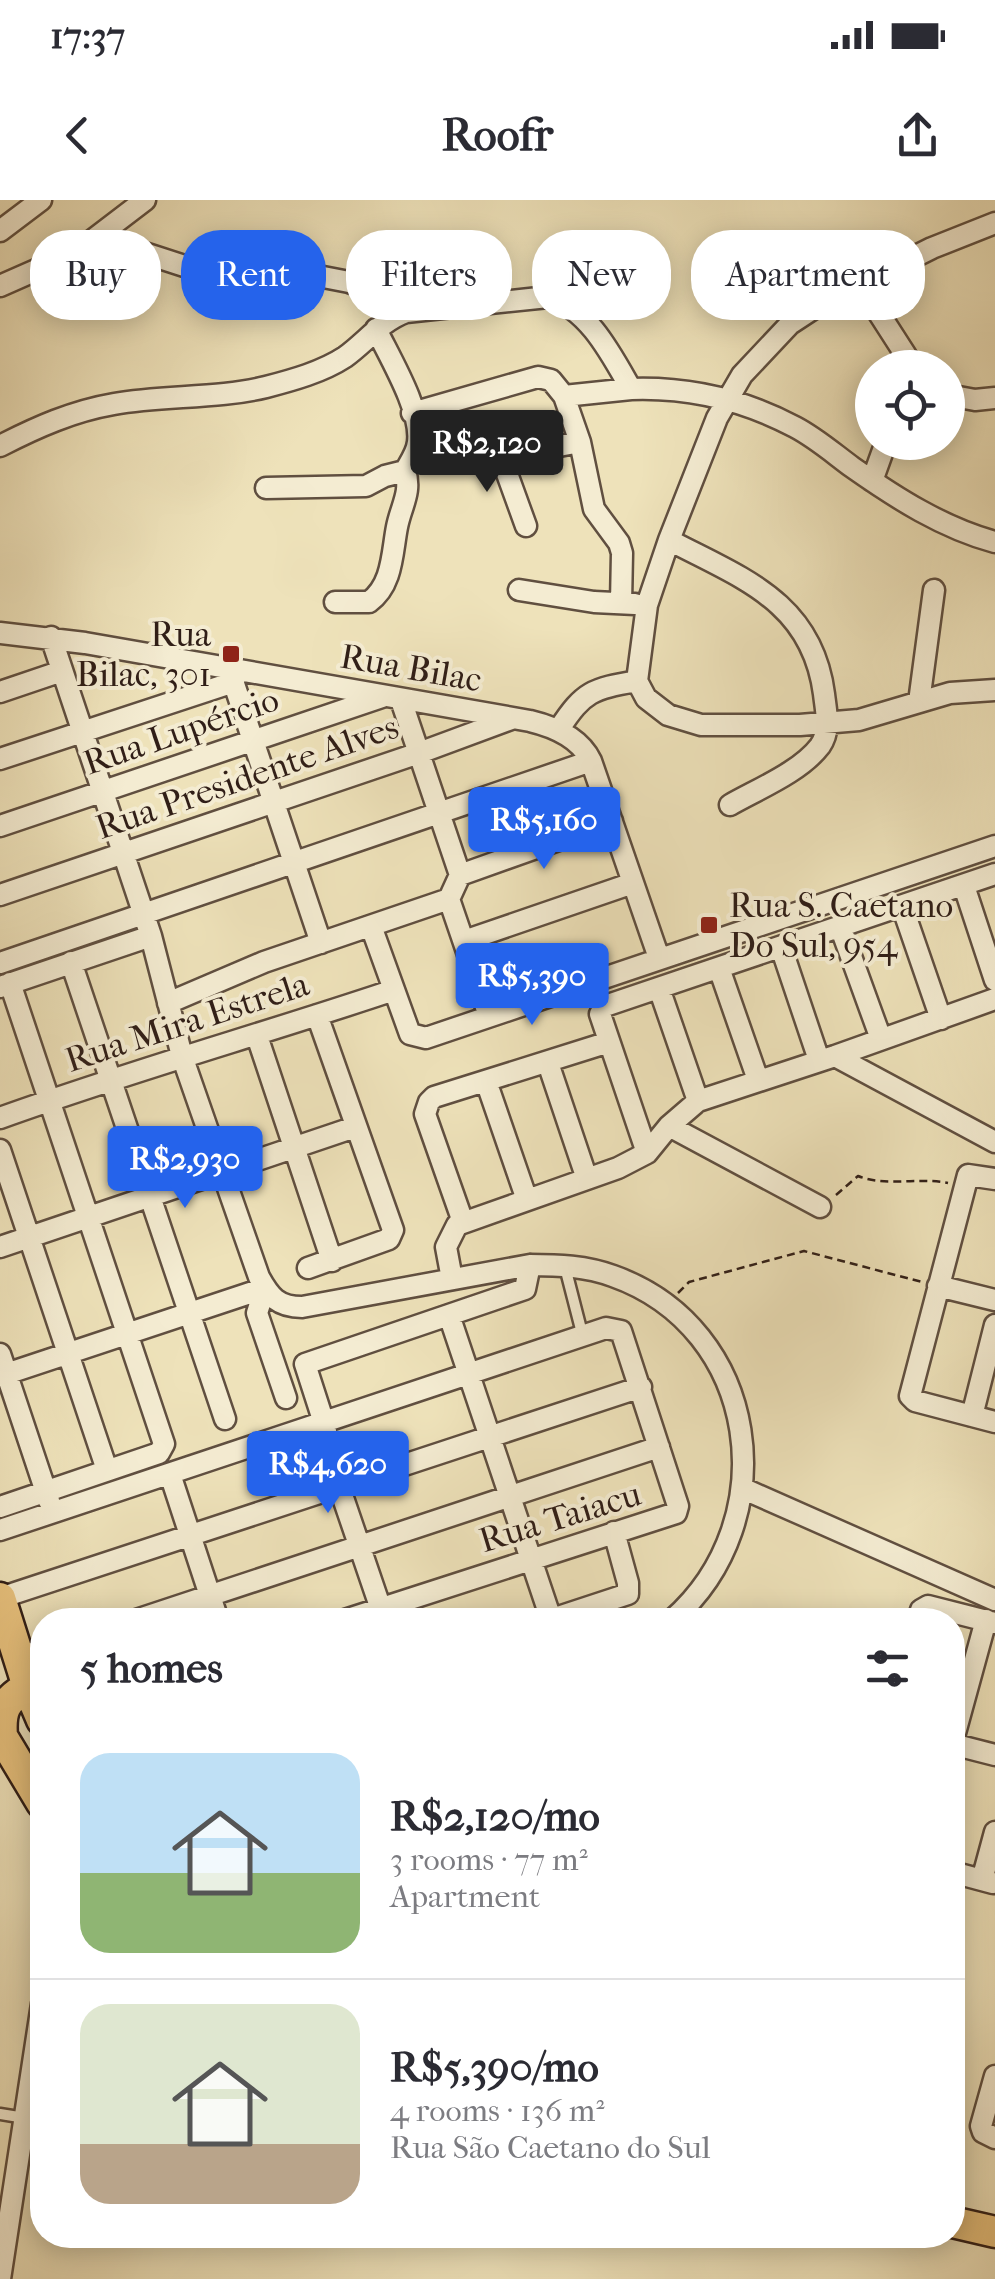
<!DOCTYPE html>
<meta charset="utf-8">
<style>
:root{--surface:#fff;--page:#f7f7f7;--text:#2b2b33;--muted:#7c7c81;--line:#e1e1e2;--accent:#2563eb}
body{margin:0;font-family:"IM FELL French Canon",serif;background:var(--page);color:var(--text);height:100vh;display:flex;flex-direction:column;font-size:38px;white-space:nowrap}
*{box-sizing:border-box;margin:0}
p{font-size:32px;color:var(--muted)}
.icon{flex:none;width:55px;height:55px;fill:none;stroke:currentColor;stroke-width:2;stroke-linecap:round;stroke-linejoin:round}
.map{position:relative;flex:1;overflow:hidden}
.sheet{position:absolute;left:30px;top:1408px;width:935px;height:640px;display:flex;flex-direction:column;background:var(--surface);border-radius:40px;box-shadow:0 5px 25px #0003}
.sheet>*{flex:none}
.top-card{position:absolute;left:30px;top:30px;width:935px;height:90px;display:flex;gap:20px}
.controls{position:absolute;left:855px;top:150px;display:grid;gap:20px}
.controls a{display:grid;place-items:center;width:110px;height:110px;border-radius:50%;background:var(--surface);box-shadow:0 5px 25px #0003;font-size:50px}
.price{position:absolute;translate:-50% -85px;padding:0 22px;border-radius:10px;background:var(--accent);color:#fff;font-size:32px;line-height:65px;filter:drop-shadow(0 2px 5px #0008)}
.price::after{content:'';position:absolute;left:50%;top:60px;width:30px;height:22px;margin-left:-15px;background:inherit;clip-path:polygon(0 0,100% 0,50% 100%)}
.price.selected{background:#222;color:#fff}
ul{padding:0;list-style:none}
li{display:flex;align-items:center;gap:30px;height:250px;padding:0 50px}
li+li{border-top:2px solid var(--line)}
li span{display:grid;place-items:center;flex:none;width:280px;height:200px;border-radius:30px;color:#555}
li>.icon{margin-inline-start:auto}
span .icon{width:120px;height:120px;fill:#fffc;stroke-width:1}
li b{font-size:42px}
h2{display:flex;justify-content:space-between;align-items:center;height:120px;padding:0 50px;font-size:42px}
.tag{padding:0 35px;border-radius:40px;background:var(--surface);box-shadow:0 5px 25px #0003;font-size:35px;line-height:90px}
.tag.selected{background:var(--accent);color:#fff}
.status{display:flex;justify-content:space-between;align-items:center;height:70px;padding:0 50px;background:var(--surface);direction:ltr}
.status svg{height:28px;fill:currentColor}
header{display:flex;justify-content:space-between;align-items:center;height:130px;padding:0 50px;background:var(--surface);font-size:45px;font-weight:700}
.map>svg:first-child{display:block}
.lines{fill:none;stroke-linecap:round;stroke-linejoin:round}
.service-casing{stroke:#604f40;stroke-width:15}
.minor-casing{stroke:#604f40;stroke-width:25}
.primary-casing{stroke:#301e17;stroke-width:35}
.path{stroke:#301e17;stroke-width:2.5;stroke-dasharray:8 5;stroke-linecap:butt}
.service{stroke:#f4ecd2;stroke-width:10}
.minor{stroke:#f4ecd2;stroke-width:20}
.primary{stroke:#e7c17d;stroke-width:30}
.poi-dot{fill:#8f2418;stroke:#f4ecd2;stroke-width:4}
.labels{text-anchor:middle;dominant-baseline:central;stroke-width:8;stroke-linejoin:round;paint-order:stroke}
.poi-label{font-size:35px;fill:#301e17;stroke:#f4ecd2;text-anchor:end}
.street-label{font-size:35px;fill:#301e17;stroke:#f4ecd2}
</style>
<div class="status"><b>17:37</b><svg viewBox="0 0 49 12"><path d="M0 12V9h3v3zM5 12V6h3v6zM10 12V3h3v9zM15 12V0h3v12zM26 1h20v11H26zM47 4h2v5h-2z"/></svg></div>
<header><svg class="icon" aria-label="back" viewBox="0 0 24 24"><path d="M15 5l-7 7 7 7"/></svg>Roofr<svg class="icon" aria-label="share" viewBox="0 0 24 24"><path d="M12 15V3M7 8l5-5 5 5M5 13v7h14v-7"/></svg></header>
<div class="map">
<svg width="995" height="2079" viewBox="0 0 995 2079">
<rect width="100%" height="100%" fill="#eee2ba"/>
<filter id="stains"><feTurbulence type="fractalNoise" baseFrequency=".002" numOctaves="4"/><feColorMatrix values="0 0 0 0 .2 0 0 0 0 .09 0 0 0 0 .02 0 0 0 .5 -.17"/></filter>
<radialGradient id="worn" r=".72"><stop offset=".6" stop-color="#630" stop-opacity="0"/><stop offset="1" stop-color="#630" stop-opacity=".3"/></radialGradient>
<g class="lines">
<defs>
<path id="service" d="M565 1067 583 1137
M0 1914 25 1918"/>
<path id="minor" d="M995 23 932 48 822 103 790 124 742 175 717 218 669 340 647 405 637 481 646 498 668 515 701 525H800L859 520 950 493 995 490
M0 31 41 0
M98 38 246 86 318 76 349 82 381 94 392 117
M860 84 914 168
M0 86 77 52 145 0
M948 195 975 200 995 198
M412 213 538 177 551 180 564 196
M0 246C37 227 73 211 114 204 164 195 217 199 266 187 293 180 322 172 345 157 366 142 381 121 406 112L548 97C588 108 611 154 631 189 688 187 744 200 795 227 816 238 833 253 852 267 896 298 943 328 995 342
M872 281 886 242
M266 288 366 286 385 276 405 271
M526 326 501 257 580 242
M669 340C741 378 812 401 824 494 826 512 831 530 820 546 800 572 758 589 730 605
M519 390 594 402 635 404
M335 402H369C393 385 392 352 397 327 401 306 412 292 405 271 410 262 417 253 418 242 422 211 390 158 376 129
M621 403 622 353 619 343 594 309 580 242 564 196 631 189
M0 433 85 443 530 521C555 527 580 538 591 561L659 758
M51 437 151 736 182 856 259 1077C270 1097 278 1107 302 1107L530 1065C558 1065 586 1066 613 1076 760 1128 786 1320 672 1420
M229 469 321 743
M0 492 62 471
M401 500 460 675 449 699 489 816
M919 502 934 390
M559 529C584 491 592 489 637 481
M0 559 234 482
M0 626 382 497
M460 675 612 621
M964 686 995 780
M0 695 419 553 511 519
M902 706 941 819
M371 726 410 834 426 838 995 646
M840 726 881 839
M464 741 633 683
M781 747 819 860
M71 762 225 1219
M0 763 591 561
M719 768 758 880
M0 787 151 736
M659 788 698 901
M168 803 264 762 449 699
M257 836 332 1061
M835 856 995 942
M548 863 587 979
M486 881 527 1000
M0 918C130 871 263 834 394 790
M669 926 820 1007
M0 950 107 1270
M647 953 600 814 605 806 995 674
M995 979 968 975 910 1196 915 1201 995 1222
M463 1022 425 914 429 902 434 897 609 842
M0 1047 355 927
M308 1068 389 1039 393 1030 317 815
M452 1079 446 1047 457 1025 618 968 647 953 669 926 698 901 835 856 995 799
M938 1086 995 1100
M265 1088 257 1113 286 1198
M449 1115 551 1419
M0 1154 49 1301
M0 1176 265 1088
M972 1216 995 1125
M170 1274 218 1420
M744 1289 995 1400
M0 1307 159 1253 164 1244 10 783
M0 1330 606 1128 621 1131 678 1306 676 1313 345 1420
M0 1398 641 1187
M384 1418 339 1286 324 1223 305 1164 525 1089 530 1065
M136 1420 659 1247
M549 1420 628 1394V1383L614 1332
M918 1420 921 1410 928 1406 995 1423
M21 1457 42 1450
M952 1544 986 1420
M952 1544 995 1555
M952 1672 993 1683
M982 1680 995 1632
M995 1876 981 1926 983 1932 995 1938
M0 2079 42 1804"/>
<path id="primary" d="M0 1398 28 1487 42 1520
M0 1533 42 1603
M2 1537C0 1511 4 1500 28 1487
M952 2022 995 2032"/>
</defs>
<use href="#service" class="service-casing"/>
<use href="#minor" class="minor-casing"/>
<use href="#primary" class="primary-casing"/>
<path class="path" d="M836 995 858 976C885 987 919 977 948 983
M678 1093 689 1082 804 1051 922 1082"/>
<use href="#service" class="service"/>
<use href="#minor" class="minor"/>
<use href="#primary" class="primary"/>
</g>
<g class="poi-dot">
<rect x="221" y="444" width="20" height="20" rx="5"/>
<rect x="699" y="715" width="20" height="20" rx="5"/>
</g>
<g class="labels">
<g class="poi-label">
<text x="211" y="434">Rua<tspan x="211" dy="40">Bilac, 301</tspan></text>
<text x="729" y="705" text-anchor="start">Rua S. Caetano<tspan x="729" dy="40">Do Sul, 954</tspan></text>
</g>
<g class="street-label">
<text transform="translate(411 468) rotate(10)">Rua Bilac</text>
<text transform="translate(181 531) rotate(-19)">Rua Lupércio</text>
<text transform="translate(247 577) rotate(-19)">Rua Presidente Alves</text>
<text transform="translate(187 822) rotate(-18)">Rua Mira Estrela</text>
<text transform="translate(560 1317) rotate(-17)">Rua Taiacu</text>
</g>
</g>
<rect width="100%" height="100%" filter="url(#stains)"/>
<rect width="100%" height="100%" fill="url(#worn)"/>
</svg>
<div class="controls">
<a><svg class="icon" aria-label="locate" viewBox="0 0 24 24"><circle cx="12" cy="12" r="6"/><path d="M12 2v4M12 18v4M2 12h4M18 12h4"/></svg></a>
</div>
<b class="price selected" style="left:487px;top:295px">R$2,120</b>
<b class="price" style="left:544px;top:672px">R$5,160</b>
<b class="price" style="left:532px;top:828px">R$5,390</b>
<b class="price" style="left:185px;top:1011px">R$2,930</b>
<b class="price" style="left:328px;top:1316px">R$4,620</b>
<div class="top-card">
<a class="tag">Buy</a>
<a class="tag selected">Rent</a>
<a class="tag">Filters</a>
<a class="tag">New</a>
<a class="tag">Apartment</a>
</div>
<section class="sheet">
<h2>5 homes<svg class="icon" aria-label="filters" viewBox="0 0 24 24"><path d="M4 7h16M4 17h16"/><circle cx="9" cy="7" r="2"/><circle cx="15" cy="17" r="2"/></svg></h2>
<ul>
<li><span style="background:linear-gradient(#bfe0f5 60%,#8fb573 0)"><svg class="icon" aria-label="home" viewBox="0 0 24 24"><path d="M3 11l9-7 9 7M6 9v11h12V9"/></svg></span><div><b>R$2,120/mo</b><p>3 rooms · 77 m²</p><p>Apartment</p></div></li>
<li><span style="background:linear-gradient(#dfe7d0 70%,#b9a48a 0)"><svg class="icon" aria-label="home" viewBox="0 0 24 24"><path d="M3 11l9-7 9 7M6 9v11h12V9"/></svg></span><div><b>R$5,390/mo</b><p>4 rooms · 136 m²</p><p>Rua São Caetano do Sul</p></div></li>
</ul>
</section>
</div>
